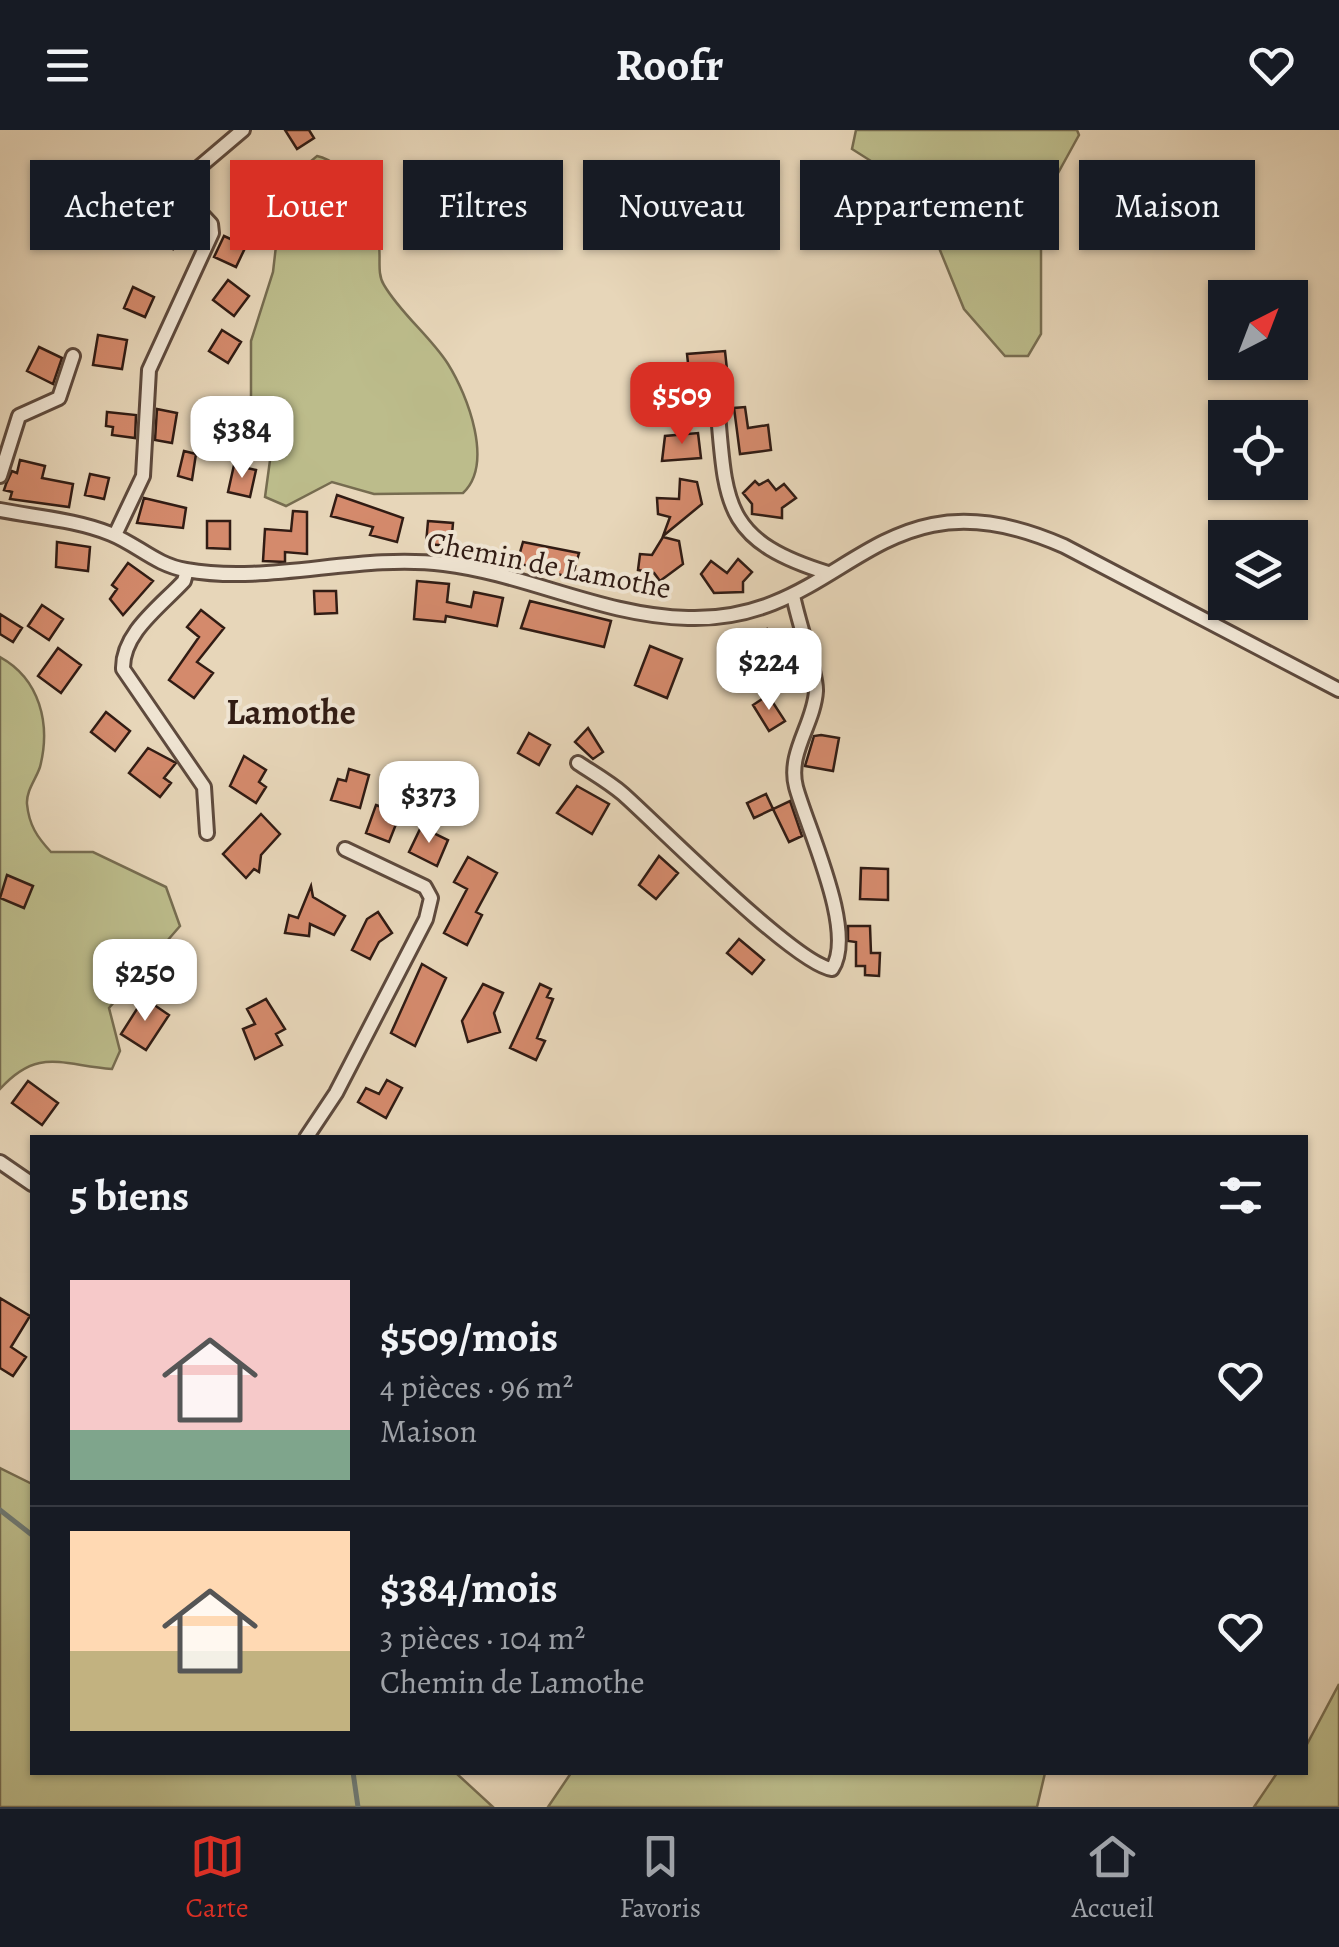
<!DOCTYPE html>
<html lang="fr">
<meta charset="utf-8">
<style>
:root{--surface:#171b24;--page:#242831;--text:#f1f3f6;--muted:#9ea1a6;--line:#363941;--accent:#d93025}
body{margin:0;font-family:Alegreya,serif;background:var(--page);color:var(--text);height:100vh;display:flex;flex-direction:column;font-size:38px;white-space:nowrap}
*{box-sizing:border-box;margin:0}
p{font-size:32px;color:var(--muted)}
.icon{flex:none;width:55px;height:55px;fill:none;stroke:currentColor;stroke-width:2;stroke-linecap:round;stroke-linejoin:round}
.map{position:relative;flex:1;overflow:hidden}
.sheet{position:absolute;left:30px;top:1005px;width:1278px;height:640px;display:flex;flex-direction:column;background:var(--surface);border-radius:0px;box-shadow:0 2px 8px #0004}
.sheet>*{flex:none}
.banner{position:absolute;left:30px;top:30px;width:1280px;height:90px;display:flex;gap:20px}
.needle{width:65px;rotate:42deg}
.buttons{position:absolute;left:1208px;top:150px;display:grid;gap:20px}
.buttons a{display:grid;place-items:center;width:100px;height:100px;border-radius:0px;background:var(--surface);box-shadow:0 2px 8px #0004;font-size:50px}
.price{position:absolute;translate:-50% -85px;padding:0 22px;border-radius:20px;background:#fff;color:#222;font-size:32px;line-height:65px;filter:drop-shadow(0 2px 5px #0008)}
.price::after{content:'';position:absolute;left:50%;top:60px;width:30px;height:22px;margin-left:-15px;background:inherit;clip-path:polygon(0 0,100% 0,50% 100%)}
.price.current{background:var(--accent);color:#fff}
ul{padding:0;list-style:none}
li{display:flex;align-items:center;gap:30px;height:250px;padding:0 40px}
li+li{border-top:2px solid var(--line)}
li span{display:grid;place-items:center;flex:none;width:280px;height:200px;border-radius:0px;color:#555}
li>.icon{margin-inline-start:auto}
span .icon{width:120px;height:120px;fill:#fffc;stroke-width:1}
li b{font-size:42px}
h2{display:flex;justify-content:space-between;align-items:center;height:120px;padding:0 40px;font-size:42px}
.pill{padding:0 35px;border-radius:0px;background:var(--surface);box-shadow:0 2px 8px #0004;font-size:35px;line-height:90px}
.pill.current{background:var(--accent);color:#fff}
header{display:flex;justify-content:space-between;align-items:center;height:130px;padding:0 40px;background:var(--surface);font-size:45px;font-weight:600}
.tab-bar{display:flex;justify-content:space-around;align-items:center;height:140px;border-top:2px solid var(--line);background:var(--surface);font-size:28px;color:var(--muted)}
.tab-bar a{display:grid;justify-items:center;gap:5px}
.tab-bar .current{color:var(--accent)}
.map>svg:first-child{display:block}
.green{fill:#bcbc8b;stroke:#766c50;stroke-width:2.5}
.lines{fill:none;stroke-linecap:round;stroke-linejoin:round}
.stream{stroke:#6f7a75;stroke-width:5}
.building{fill:#d48a6c;stroke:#311c14;stroke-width:2.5}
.street-casing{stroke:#5e4a3d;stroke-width:18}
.street{stroke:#efe4d2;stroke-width:12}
.labels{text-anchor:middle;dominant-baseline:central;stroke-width:8;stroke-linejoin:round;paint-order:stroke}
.street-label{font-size:30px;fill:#311c14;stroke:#efe4d2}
.quarter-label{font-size:35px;font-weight:bold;fill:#311c14;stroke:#efe4d2}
</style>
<header><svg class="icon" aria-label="menu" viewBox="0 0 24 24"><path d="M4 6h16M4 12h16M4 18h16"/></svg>Roofr<svg class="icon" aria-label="heart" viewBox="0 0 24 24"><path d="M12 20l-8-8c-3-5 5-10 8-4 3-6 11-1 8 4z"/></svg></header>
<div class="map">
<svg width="1339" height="1677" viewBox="0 0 1339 1677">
<rect width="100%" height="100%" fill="#e7d6b9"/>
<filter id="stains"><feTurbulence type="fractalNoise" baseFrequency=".002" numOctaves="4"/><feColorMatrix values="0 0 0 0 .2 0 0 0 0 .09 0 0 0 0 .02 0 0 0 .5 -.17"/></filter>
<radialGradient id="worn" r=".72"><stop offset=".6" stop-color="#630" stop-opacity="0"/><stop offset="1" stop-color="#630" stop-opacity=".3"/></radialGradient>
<path class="green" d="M856 0H1077L1079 5 1041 74V204L1028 226H1005L964 179 915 59 852 19Z
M317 26C349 33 370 79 378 110 382 124 376 143 384 155 401 184 430 206 448 234 468 266 494 334 463 363L374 364 332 352 286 376 265 367 271 323 251 280V211L273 142 280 81 293 46Z
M0 527C40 549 51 594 40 637 36 649 26 661 27 674 29 695 37 707 51 722H93L166 757 180 796 109 878 120 921 112 939C61 935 38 917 0 959Z
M0 1338 32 1354V1642L456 1643 493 1677H0Z
M1339 1554V1677H1254L1277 1643 1305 1642V1618Z
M571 1643V1642L1045 1643 1037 1677H548Z"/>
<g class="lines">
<path class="stream" d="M0 1380 32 1405
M353 1642 358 1677"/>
</g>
<path class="building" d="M285 0H309L314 8 297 19Z
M156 74 186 86 173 119 143 107Z
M224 106 246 116 236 137 214 127Z
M228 150 249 166 234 186 213 170Z
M133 157 154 167 145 187 124 178Z
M222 200 241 212 228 233 209 221Z
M98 205 127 210 122 239 93 235Z
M39 217 62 228 53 254 27 241Z
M725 221 728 249 690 252 687 224Z
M745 277 748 298 768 295 771 320 740 324 734 278Z
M157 279 177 283 172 313 155 310Z
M107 282 136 285 135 308 112 305 113 297 106 296Z
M698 303 701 328 662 331 665 306Z
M184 321 196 324 192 350 178 346Z
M20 330 45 336 42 348 73 354 69 377 10 369 12 362 4 360 6 354 12 341 17 343Z
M234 335 256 340 250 367 228 362Z
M90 344 109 348 104 369 85 365Z
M680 349 697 352 702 374 663 406 670 387 658 384 657 368 679 369Z
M768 350 776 360 784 354 796 368 782 378V388L752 384V374L743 363 755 351 759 355Z
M337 365 403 388 397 412 370 405 373 397 331 386Z
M144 368 186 378 183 398 137 393Z
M293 381 307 382V424L285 422V432L263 431 265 399 291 401Z
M207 391H230V419L207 418Z
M428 391 453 393 451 416 426 414Z
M663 407 679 411 683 434 660 451 654 443 638 440 640 424 652 425Z
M57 412 90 417 88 441 56 437Z
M523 412 579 423 572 448 517 433Z
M738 429 752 442 743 452V462L714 463 701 444 711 431 727 443Z
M128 433 153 451 123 485 110 469 117 459 112 455Z
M417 451 449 454 447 472 471 477 474 462 503 468 497 496 446 486 445 492 414 489Z
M314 461H336L337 483 315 484Z
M530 471 611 491 604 517 521 498Z
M42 475 63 489 49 510 28 496Z
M201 480 224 498 197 532 213 543 194 568 169 550 199 507 187 497Z
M0 484 22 498 13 512 0 504Z
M767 499 782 525 762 536 747 511Z
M650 516 682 529 667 568 635 555Z
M58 518 81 535 61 563 38 546Z
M768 565 785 591 769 601 753 575Z
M106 582 130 601 115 621 91 602Z
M588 598 603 622 593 629 575 612Z
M529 603 550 615 539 635 518 623Z
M821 605 839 608 833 641 805 636 814 606Z
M148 618 176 633 164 648 171 653 160 667 129 643Z
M244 626 266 640 259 652 266 657 256 673 230 656Z
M349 639 369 645 360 678 331 670 338 649 346 651Z
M577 656 609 674 592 704 557 683Z
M766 664 773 679 754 688 747 673Z
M790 671 802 706 789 712 773 679Z
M376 675 400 684 389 712 366 703Z
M261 684 280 704 261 725 259 742 254 739 246 748 223 724Z
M421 697 448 710 437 736 409 722Z
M659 726 678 743 656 769 639 755Z
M468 727 497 743 476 782 482 785 467 815 444 803 467 759 454 752Z
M861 738 888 739V770L860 769Z
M7 745 33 756 24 778 0 768Z
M311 756 313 767 345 786 334 805 310 794 309 806 285 803 289 785 298 788Z
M378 782 392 803 379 812 370 829 352 820 367 789Z
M848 796H870L871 823H880L879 846 865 845V836H856V812L848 811Z
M739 809 764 830 752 844 727 823Z
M422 834 446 848 415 916 391 903Z
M483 854 503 863 494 883 500 902 468 912 462 891Z
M540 854 551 859 547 867 553 869 537 908 545 911 536 930 510 918Z
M144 868 169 885 146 920 121 904Z
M266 869 285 899 276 904 282 915 255 929 243 899 255 894 247 879Z
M387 950 402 958 386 988 358 972 366 958 379 964Z
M28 951 58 973 42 995 12 973Z
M0 1168 30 1186 11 1217 26 1227 13 1246 0 1238Z"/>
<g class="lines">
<defs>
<path id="street" d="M717 272C726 373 721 410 828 443
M0 346 19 286 59 268 73 226
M0 380C36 387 77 390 111 404 138 415 156 435 186 440 271 455 358 423 444 434 526 444 603 486 688 488 847 493 875 332 1064 416L1339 560
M115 405 143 346 149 240 212 103 211 94 185 66 184 50 243 0
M187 440 184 451C161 476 122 503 123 539L204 657 207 703
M578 633C593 643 609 652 623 664 658 695 796 835 832 839 857 802 807 698 796 657 787 623 814 594 816 561 817 545 797 488 793 465
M306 1008 336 963 426 789 431 768 425 757 345 719
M0 1032 32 1054"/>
</defs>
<use href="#street" class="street-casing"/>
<use href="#street" class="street"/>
</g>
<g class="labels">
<g class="street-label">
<text transform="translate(549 435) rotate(11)">Chemin de Lamothe</text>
</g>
<g class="quarter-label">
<text x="291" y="582">Lamothe</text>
</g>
</g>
<rect width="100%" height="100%" filter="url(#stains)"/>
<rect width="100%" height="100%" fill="url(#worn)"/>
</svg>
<div class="buttons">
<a><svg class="needle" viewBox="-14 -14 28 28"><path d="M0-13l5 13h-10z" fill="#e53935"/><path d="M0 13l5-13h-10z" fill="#9ea1a6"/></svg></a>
<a><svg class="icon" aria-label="locate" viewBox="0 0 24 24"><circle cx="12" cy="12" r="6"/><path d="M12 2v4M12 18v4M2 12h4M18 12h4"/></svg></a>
<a><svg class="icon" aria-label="layers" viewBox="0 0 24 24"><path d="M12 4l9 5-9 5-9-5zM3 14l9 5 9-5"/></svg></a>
</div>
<b class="price current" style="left:682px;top:317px">$509</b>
<b class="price" style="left:242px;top:351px">$384</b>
<b class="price" style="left:769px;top:583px">$224</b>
<b class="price" style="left:429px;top:716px">$373</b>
<b class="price" style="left:145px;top:894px">$250</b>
<div class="banner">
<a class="pill">Acheter</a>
<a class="pill current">Louer</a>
<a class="pill">Filtres</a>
<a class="pill">Nouveau</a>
<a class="pill">Appartement</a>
<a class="pill">Maison</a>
</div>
<section class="sheet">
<h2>5 biens<svg class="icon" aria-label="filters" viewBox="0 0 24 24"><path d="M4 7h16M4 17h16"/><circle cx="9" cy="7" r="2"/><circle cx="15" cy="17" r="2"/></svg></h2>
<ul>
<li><span style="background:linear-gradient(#f6c9c9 75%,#7fa58c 0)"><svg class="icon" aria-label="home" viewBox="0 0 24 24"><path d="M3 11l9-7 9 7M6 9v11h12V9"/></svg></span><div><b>$509/mois</b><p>4 pièces · 96 m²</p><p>Maison</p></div><svg class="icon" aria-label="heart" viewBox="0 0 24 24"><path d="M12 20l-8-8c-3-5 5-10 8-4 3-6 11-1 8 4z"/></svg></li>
<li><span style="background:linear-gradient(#ffd9b3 60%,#c2b280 0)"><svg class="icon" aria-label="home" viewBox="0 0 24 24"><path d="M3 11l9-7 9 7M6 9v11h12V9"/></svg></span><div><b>$384/mois</b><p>3 pièces · 104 m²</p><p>Chemin de Lamothe</p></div><svg class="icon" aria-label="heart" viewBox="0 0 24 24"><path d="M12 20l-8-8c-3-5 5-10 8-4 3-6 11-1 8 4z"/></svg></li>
</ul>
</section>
</div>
<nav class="tab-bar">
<a class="current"><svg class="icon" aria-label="map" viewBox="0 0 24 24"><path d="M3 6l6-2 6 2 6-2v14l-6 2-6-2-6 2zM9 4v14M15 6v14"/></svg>Carte</a>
<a><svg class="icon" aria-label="saved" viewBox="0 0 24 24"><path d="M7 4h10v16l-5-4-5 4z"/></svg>Favoris</a>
<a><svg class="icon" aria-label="home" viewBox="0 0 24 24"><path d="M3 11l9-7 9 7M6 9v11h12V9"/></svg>Accueil</a>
</nav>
